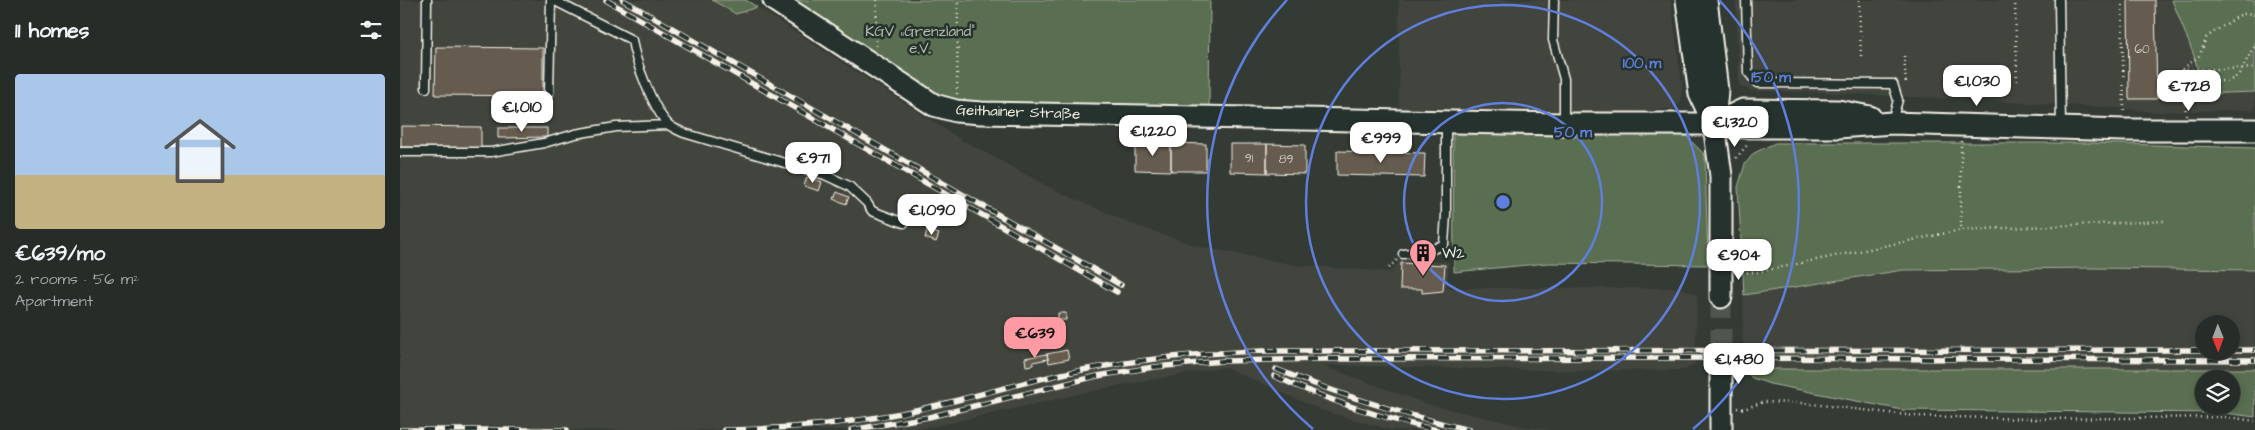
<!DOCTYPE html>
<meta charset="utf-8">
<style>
:root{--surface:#262c27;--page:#323833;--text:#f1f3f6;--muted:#a4a7a7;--line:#424844;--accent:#ff9aa2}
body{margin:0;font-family:"Architects Daughter",sans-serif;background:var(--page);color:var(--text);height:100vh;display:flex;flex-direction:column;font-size:19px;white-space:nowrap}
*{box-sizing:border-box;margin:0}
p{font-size:16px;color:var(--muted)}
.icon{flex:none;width:28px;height:28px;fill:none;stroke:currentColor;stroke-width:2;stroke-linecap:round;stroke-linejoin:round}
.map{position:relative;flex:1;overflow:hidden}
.side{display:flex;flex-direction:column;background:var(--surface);width:400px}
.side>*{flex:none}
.needle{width:32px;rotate:179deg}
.tools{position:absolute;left:1795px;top:315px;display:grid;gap:10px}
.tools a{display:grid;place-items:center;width:45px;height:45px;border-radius:50%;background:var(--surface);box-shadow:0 2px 8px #0003,0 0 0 1px var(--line);font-size:25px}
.price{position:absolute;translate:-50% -42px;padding:0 11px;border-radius:10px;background:#fff;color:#222;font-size:16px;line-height:32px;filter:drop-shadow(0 1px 2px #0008)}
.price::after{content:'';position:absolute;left:50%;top:30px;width:15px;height:11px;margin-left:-8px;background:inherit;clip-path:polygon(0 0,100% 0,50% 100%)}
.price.on{background:var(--accent);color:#111}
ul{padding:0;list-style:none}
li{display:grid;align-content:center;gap:10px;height:265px;padding:0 15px}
li span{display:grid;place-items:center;height:155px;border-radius:5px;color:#555}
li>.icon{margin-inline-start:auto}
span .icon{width:90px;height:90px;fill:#fffc;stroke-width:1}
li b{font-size:21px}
h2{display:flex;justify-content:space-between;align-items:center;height:60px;padding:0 15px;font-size:21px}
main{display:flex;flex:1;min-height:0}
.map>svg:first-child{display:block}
.built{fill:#42453c;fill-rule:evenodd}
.green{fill:#5a6e51;stroke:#a7b09c;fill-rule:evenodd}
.building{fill:#655c4f;stroke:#f4f1e8}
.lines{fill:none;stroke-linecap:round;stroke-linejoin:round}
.secondary-tunnel{stroke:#50564f;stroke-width:21;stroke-dasharray:21 11;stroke-linecap:butt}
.lane-casing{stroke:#f4f1e8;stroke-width:11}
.secondary-casing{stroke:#f4f1e8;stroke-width:25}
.path{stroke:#f4f1e8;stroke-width:2.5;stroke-dasharray:1 4;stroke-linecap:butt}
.lane{stroke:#26332d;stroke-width:8}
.secondary{stroke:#26332d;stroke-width:21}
.rail-casing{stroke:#f4f1e8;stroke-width:5.5}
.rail{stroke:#26332d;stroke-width:4;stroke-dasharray:11;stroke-linecap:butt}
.ring{fill:none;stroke:#5e7fdd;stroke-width:2.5}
.labels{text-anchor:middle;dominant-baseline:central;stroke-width:5;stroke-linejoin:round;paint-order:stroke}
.number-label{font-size:12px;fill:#d0ccc2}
.park-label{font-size:15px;fill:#b6bdac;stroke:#26332d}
.street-label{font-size:15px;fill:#f4f1e8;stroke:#26332d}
.poi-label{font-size:15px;fill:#f4f1e8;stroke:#26332d;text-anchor:start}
.centre{fill:#5e7fdd;stroke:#26332d;stroke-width:2.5}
.ring-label{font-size:15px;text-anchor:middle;font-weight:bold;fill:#5e7fdd;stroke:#26332d;stroke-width:5;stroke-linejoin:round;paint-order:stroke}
</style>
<main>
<section class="side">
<h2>11 homes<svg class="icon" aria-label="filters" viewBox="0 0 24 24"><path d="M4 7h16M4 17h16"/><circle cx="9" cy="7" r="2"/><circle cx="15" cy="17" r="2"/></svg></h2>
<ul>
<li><span style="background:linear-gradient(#a9c7e8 65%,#c2b280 0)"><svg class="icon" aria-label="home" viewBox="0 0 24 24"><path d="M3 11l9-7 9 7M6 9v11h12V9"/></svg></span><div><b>€639/mo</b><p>2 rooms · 56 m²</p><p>Apartment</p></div></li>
</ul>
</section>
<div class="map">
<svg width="1855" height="430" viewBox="0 0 1855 430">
<rect width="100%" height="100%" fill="#333b34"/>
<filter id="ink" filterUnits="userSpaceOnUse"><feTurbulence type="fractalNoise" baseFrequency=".02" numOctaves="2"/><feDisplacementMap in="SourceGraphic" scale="10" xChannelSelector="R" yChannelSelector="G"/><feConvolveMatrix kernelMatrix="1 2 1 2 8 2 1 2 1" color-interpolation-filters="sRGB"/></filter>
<g filter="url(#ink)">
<path class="built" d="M0 0H312L336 14 357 7 558 138 653 189 734 225 797 246 895 265 990 272 1003 258 1049 262 1047 288H1282L1297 295 1295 364 1285 370 1178 371 921 365 1027 404 1126 427 1154 430H991L923 411 825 367 711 387 536 426 506 430H0Z
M999 0H1271L1282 85 1281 102 1275 108 1222 113 999 108Z
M1336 0H1855V110L1754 112 1719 108 1420 92 1352 91 1339 86Z
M1855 222V383L1831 379 1352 378 1342 367 1344 278ZM1804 324H1831V351H1804Z"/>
<path class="green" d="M312 0H346L357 7 336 14Z
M385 0H810L809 106 559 105 531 93Z
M1772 0H1855V92L1798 94 1797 66 1793 53Z
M1053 125 1279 129 1305 155 1308 265 1148 263 1054 272Z
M1375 143H1685L1855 148V270L1694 268 1503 270 1344 295 1338 187 1345 164 1354 153Z
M1342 367 1364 369H1855V417L1825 413 1502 410 1370 384 1352 378ZM1804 379H1831V406H1804Z"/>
<path class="building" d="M1728 0H1755L1757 99H1729Z
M36 47 143 48V96L35 95Z
M1 126 81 127V148L1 147Z
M98 128H147V137L98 138Z
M735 143H771V171L735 170Z
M771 143 806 144V171H771Z
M830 144H867V173L830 172Z
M867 144 905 145V174L867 173Z
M937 151 1025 153 1024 177 937 175Z
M407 177 422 182 419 191 404 186Z
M437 192 449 197 446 204 434 199Z
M527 230 539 234 536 242 525 238Z
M1001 263 1045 265 1043 291 1022 293V289H1000Z
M658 313H666V320H658Z
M667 350 669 359 649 363 647 354Z
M647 354 648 359 633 362V365L626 366 625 358Z"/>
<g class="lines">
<path class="secondary-tunnel" d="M1321 297V364"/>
<defs>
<path id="lane" d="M153 0 232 40C235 61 253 108 267 123 271 128 278 130 284 133L425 175 449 186 467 203 472 211 504 223
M1154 0 1153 40 1164 79V121
M1346 0 1348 72 1357 83 1493 84 1498 100 1492 121
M1659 0 1661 127
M26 88 27 0
M149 92 151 0
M0 152H91L144 143 175 134 216 127 268 125
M1003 254 1029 251 1044 244 1046 215V123"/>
<path id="secondary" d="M374 0 534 105 556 111 581 113 1164 124H1314L1335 127H1438L1492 123 1724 130H1855
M1287 0 1300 94 1314 124
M1306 0 1317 90 1314 124 1321 176V297
M1314 124 1343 110 1438 111 1470 117
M1321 364V430"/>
</defs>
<use href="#lane" class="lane-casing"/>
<use href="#secondary" class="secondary-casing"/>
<path class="path" d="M1459 0 1461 57
M1615 0 1617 83
M1722 0 1724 113
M476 46 477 0
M1504 56 1506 84
M1783 69 1800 55 1806 38 1811 34 1840 15 1847 13 1855 15
M1801 69 1811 80C1843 86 1840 67 1855 46
M557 94 558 0
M1786 115 1782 70 1855 68
M1561 141V230
M1336 158 1349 143
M989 268 997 260
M1337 273 1358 272 1561 230 1765 221
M1337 408 1344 409 1363 402 1403 403 1515 416 1632 419 1827 417 1855 421"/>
<use href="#lane" class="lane"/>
<use href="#secondary" class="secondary"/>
<defs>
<path id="rail" d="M206 0 717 292
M223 0 721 285
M1831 350H1855
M876 369C939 395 1002 414 1069 430
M874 376C927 400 980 418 1037 430
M0 430H167
M324 430C380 429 435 425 490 415 550 405 608 385 667 373 732 360 796 353 862 351L1804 350
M451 430 529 417 697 376 754 367 823 361 925 359 1272 358 1855 360"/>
</defs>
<use href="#rail" class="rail-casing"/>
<use href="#rail" class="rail"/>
</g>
</g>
<g class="ring">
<circle cx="1103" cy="202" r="99"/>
<circle cx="1103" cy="202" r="197"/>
<path d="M913 429A296 296 0 0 1 887 0M1319 0A296 296 0 0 1 1293 429"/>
</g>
<defs>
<symbol id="building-pin" viewBox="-11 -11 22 30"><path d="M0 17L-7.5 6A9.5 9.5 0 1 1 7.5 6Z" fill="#ff9aa2" stroke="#26332d"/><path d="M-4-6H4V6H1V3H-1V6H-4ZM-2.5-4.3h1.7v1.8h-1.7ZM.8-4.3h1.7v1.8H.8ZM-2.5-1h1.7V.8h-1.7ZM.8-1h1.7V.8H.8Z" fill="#111"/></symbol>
</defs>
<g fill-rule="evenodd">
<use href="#building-pin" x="1007" y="237" width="32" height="43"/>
</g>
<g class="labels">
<g class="number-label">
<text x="1742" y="49">60</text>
<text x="849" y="158">91</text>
<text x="886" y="159">89</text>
</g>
<g class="park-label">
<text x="520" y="31">KGV „Grenzland“<tspan x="520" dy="17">e.V.</tspan></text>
</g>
<g class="street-label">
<text transform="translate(618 112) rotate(2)">Geithainer Straße</text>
</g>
<g class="poi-label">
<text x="1042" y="253">W2</text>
</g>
</g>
<circle cx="1103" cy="202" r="8" class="centre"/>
<g class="ring-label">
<text x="1242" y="68">100 m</text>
<text x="1371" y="82">150 m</text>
<text x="1173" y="137">50 m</text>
</g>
</svg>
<div class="tools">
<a><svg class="needle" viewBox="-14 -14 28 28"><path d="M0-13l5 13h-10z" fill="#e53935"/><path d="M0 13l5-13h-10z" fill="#a4a7a7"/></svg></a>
<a><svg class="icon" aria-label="layers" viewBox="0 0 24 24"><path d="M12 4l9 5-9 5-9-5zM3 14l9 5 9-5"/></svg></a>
</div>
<b class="price" style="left:1577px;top:107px">€1,030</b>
<b class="price" style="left:1789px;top:112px">€728</b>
<b class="price" style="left:122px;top:133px">€1,010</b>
<b class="price" style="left:1335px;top:148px">€1,320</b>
<b class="price" style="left:753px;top:157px">€1,220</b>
<b class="price" style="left:981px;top:164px">€999</b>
<b class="price" style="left:413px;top:184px">€971</b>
<b class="price" style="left:532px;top:236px">€1,090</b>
<b class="price" style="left:1339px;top:281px">€904</b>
<b class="price on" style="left:635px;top:359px">€639</b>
<b class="price" style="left:1339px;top:385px">€1,480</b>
</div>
</main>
